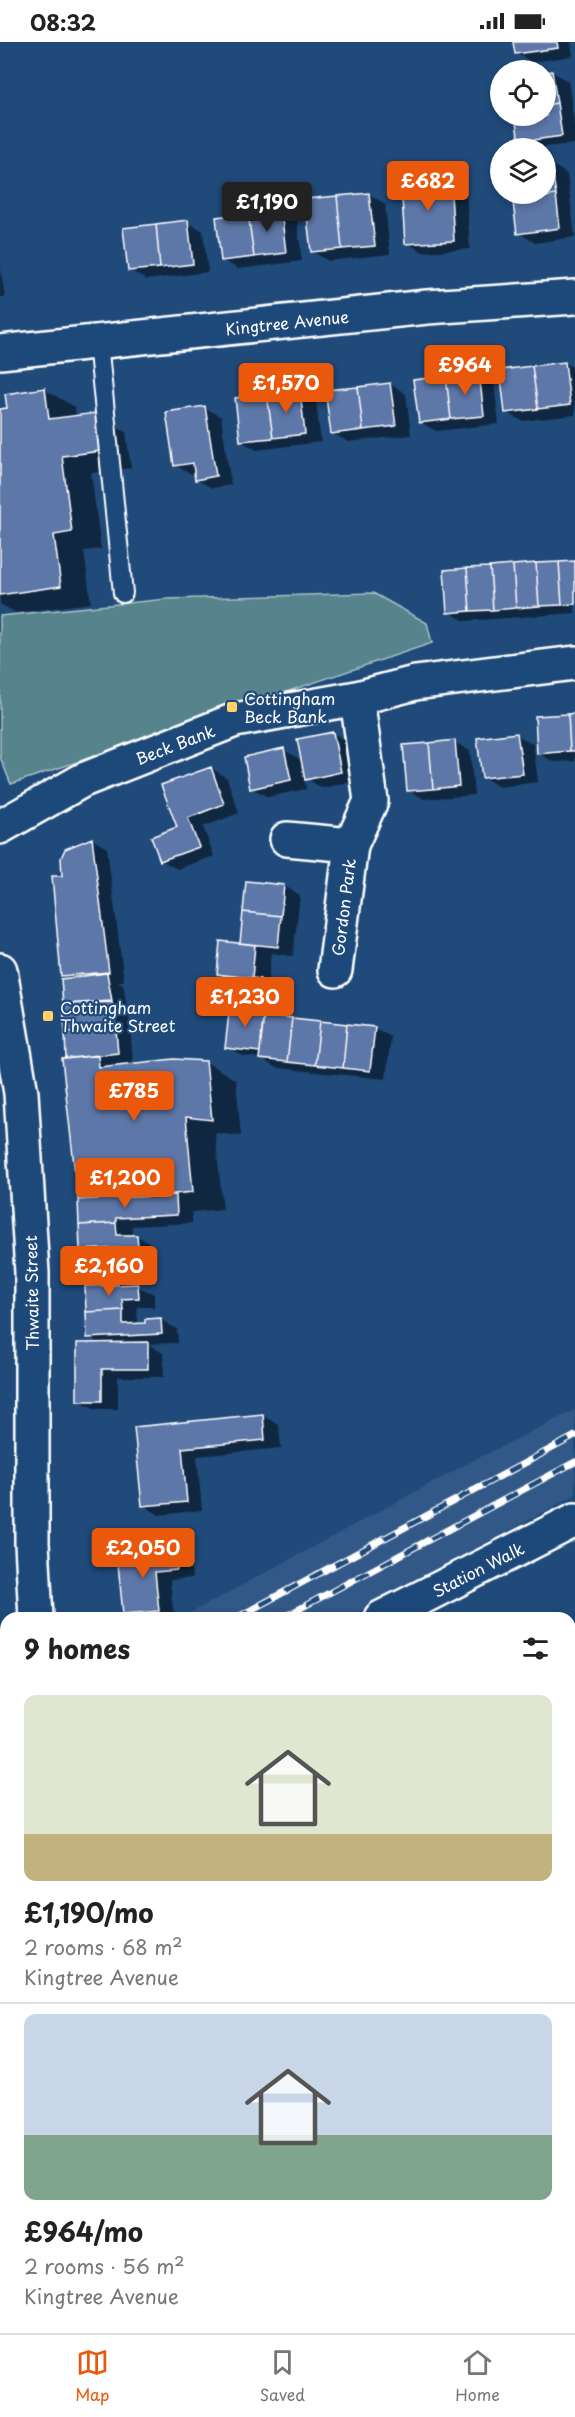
<!DOCTYPE html>
<meta charset="utf-8">
<style>
:root{--surface:#fff;--page:#f6f6f6;--text:#222;--muted:#767676;--line:#e0e0e0;--accent:#ea580c}
body{margin:0;font-family:"Playpen Sans",sans-serif;background:var(--page);color:var(--text);height:100vh;display:flex;flex-direction:column;font-size:22px;white-space:nowrap}
*{box-sizing:border-box;margin:0}
p{font-size:20px;color:var(--muted)}
.icon{flex:none;width:33px;height:33px;fill:none;stroke:currentColor;stroke-width:2;stroke-linecap:round;stroke-linejoin:round}
.map{position:relative;flex:1;overflow:hidden}
.details{position:absolute;left:0px;top:1570px;width:576px;height:722px;display:flex;flex-direction:column;background:var(--surface);border-radius:18px 18px 0 0;box-shadow:0 3px 9px #0003}
.details>*{flex:none}
.fabs{position:absolute;left:490px;top:18px;display:grid;gap:12px}
.fabs a{display:grid;place-items:center;width:66px;height:66px;border-radius:50%;background:var(--surface);box-shadow:0 3px 9px #0003;font-size:30px}
.price{position:absolute;translate:-50% -51px;padding:0 14px;border-radius:6px;background:var(--accent);color:#fff;font-size:20px;line-height:39px;filter:drop-shadow(0 2px 3px #0008)}
.price::after{content:'';position:absolute;left:50%;top:36px;width:18px;height:14px;margin-left:-9px;background:inherit;clip-path:polygon(0 0,100% 0,50% 100%)}
.price.active{background:#222;color:#fff}
ul{padding:0;list-style:none}
li{display:grid;align-content:center;gap:12px;height:318px;padding:0 24px}
li+li{border-top:2px solid var(--line)}
li span{display:grid;place-items:center;height:186px;border-radius:12px;color:#555}
li>.icon{margin-inline-start:auto}
span .icon{width:108px;height:108px;fill:#fffc;stroke-width:1}
li b{font-size:26px}
h2{display:flex;justify-content:space-between;align-items:center;height:72px;padding:0 24px;font-size:26px}
.status{display:flex;justify-content:space-between;align-items:center;height:42px;padding:0 30px;background:var(--surface);direction:ltr}
.status svg{height:16px;fill:currentColor}
.tabs{display:flex;justify-content:space-around;align-items:center;height:84px;border-top:2px solid var(--line);background:var(--surface);font-size:16px;color:var(--muted)}
.tabs a{display:grid;justify-items:center;gap:3px}
.tabs .active{color:var(--accent)}
.map>svg:first-child{display:block}
.built{fill:#325888}
.green{fill:#56838c;stroke:#aac1c6;stroke-width:1.5}
.shadow{fill:#0007;fill-rule:evenodd}
.building{fill:#5d77a8;stroke:#fff;stroke-width:1.5}
.lines{fill:none;stroke-linecap:round;stroke-linejoin:round}
.lane-casing{stroke:#fff;stroke-width:22}
.street-casing{stroke:#fff;stroke-width:38}
.secondary-casing{stroke:#fff;stroke-width:38}
.lane{stroke:#1f4a7a;stroke-width:18}
.street{stroke:#1f4a7a;stroke-width:33}
.secondary{stroke:#1f4a7a;stroke-width:33}
.rail-casing{stroke:#fff;stroke-width:7}
.rail{stroke:#1f4a7a;stroke-width:4.5;stroke-dasharray:14;stroke-linecap:butt}
.poi-dot{fill:#ffd166;stroke:#1f4a7a;stroke-width:2}
.labels{text-anchor:middle;dominant-baseline:central;stroke-width:4.5;stroke-linejoin:round;paint-order:stroke}
.street-label{font-size:16px;fill:#fff;stroke:#1f4a7a}
.poi-label{font-size:16px;fill:#fff;stroke:#1f4a7a;text-anchor:start}
</style>
<div class="status"><b>08:32</b><svg viewBox="0 0 49 12"><path d="M0 12V9h3v3zM5 12V6h3v6zM10 12V3h3v9zM15 12V0h3v12zM26 1h20v11H26zM47 4h2v5h-2z"/></svg></div>
<div class="map">
<svg width="575" height="2291" viewBox="0 0 575 2291">
<rect width="100%" height="100%" fill="#1f4a7a"/>
<filter id="ink" filterUnits="userSpaceOnUse"><feTurbulence type="fractalNoise" baseFrequency=".0167" numOctaves="2"/><feDisplacementMap in="SourceGraphic" scale="12" xChannelSelector="R" yChannelSelector="G"/><feConvolveMatrix kernelMatrix="1 2 1 2 8 2 1 2 1" color-interpolation-filters="sRGB"/></filter>
<g filter="url(#ink)">
<path class="built" d="M575 1368V1453L347 1576H181L478 1416Z
M6 1683V1760L0 1764V1687Z"/>
<path class="green" d="M373 551 427 581 432 601 11 742 0 715V574L167 557Z"/>
<path class="shadow" d="M514 0H571L573 14 532 20 516 11Z
M552 30 568 39 575 87V102L533 106 520 99 516 74H546V31Z
M551 122 567 132 575 195 535 201 519 191 513 152H546V123Z
M450 138 466 147 470 207 423 210 407 201Z
M369 152 385 162 390 212 328 219 312 209Z
M281 169 297 178 302 219 238 227 222 218Z
M187 180 203 189 208 230 146 238 130 228Z
M0 223 5 255H0Z
M565 321 575 327V373L522 379 506 370Z
M478 332 494 341 499 382 436 389 420 380Z
M390 342 406 352 411 393 348 400 332 391Z
M45 348 75 365 76 375 96 372 126 390 131 426 91 431 101 507 84 509 91 561 16 571 0 562V365L6 368Z
M300 350 316 359 321 400 257 408 241 399Z
M205 366 221 375 231 443 212 446 196 437V431L191 432 175 423Z
M575 520V571L465 579 449 570Z
M575 673V719L554 720 538 711Z
M333 691 349 701 357 739 322 746 304 735 306 747 268 755 252 746 284 708 303 719Z
M517 693 533 702 538 740 499 745 483 735Z
M454 700 470 709 474 753 424 757 408 748Z
M211 726 227 736 239 771 203 785 214 814 177 827 161 818Z
M91 797 107 806 124 939H118L123 942 130 984 133 1020 110 1022 116 1025 206 1020 236 1038 241 1094 215 1091 223 1167 192 1170V1181L132 1184V1194H137L153 1203 154 1228 134 1229V1243L154 1252V1265H137L138 1282 161 1278 177 1287 178 1301 148 1302 163 1311 164 1335H118V1367H95L79 1358 101 1302 89 1295 103 1244 83 1233 63 938 70 937 62 933 64 836ZM156 1152 160 1155 141 1156V1153Z
M248 840 284 844 300 853 293 914 271 911 268 943 275 947 272 972 281 976 375 986 391 995 386 1037 276 1026 260 1016 243 1014 227 1005 231 966 221 960 224 935 218 931 241 903Z
M263 1374 279 1383 281 1406 197 1414 202 1468 159 1473 143 1463 135 1386Z
M174 1508 190 1518 192 1536 170 1538 174 1576H134L124 1571 118 1514Z
M575 1612V1721L570 1719V1613Z
M0 2253 6 2254V2286H50V2291H0Z
M187 2286H270L271 2291H187Z"/>
<path class="building" d="M513 0H557L558 6 515 12Z
M552 29 557 61 546 63V30Z
M557 61 562 94 519 100 515 74H546V63Z
M551 121 556 153 513 160 511 152H546V122Z
M450 137 454 199 405 202 401 140Z
M369 151 375 204 342 207 337 154Z
M556 153 560 186 517 192 513 160Z
M337 154 342 207 311 210 305 157Z
M281 168 286 211 254 215 248 171Z
M248 171 254 215 221 219 216 175Z
M188 178 193 222 160 226 156 182Z
M156 182 160 226 128 229 123 186Z
M565 320 570 363 538 367 532 324Z
M532 324 538 367 505 371 500 328Z
M479 330 484 374 451 377 446 334Z
M446 334 451 377 419 381 413 338Z
M390 341 396 384 363 388 358 345Z
M358 345 363 388 331 392 325 348Z
M45 346 49 377 96 371 101 409 62 414 72 490 54 493 61 544 0 553V367L7 366 5 352Z
M300 348 305 392 273 396 267 352Z
M267 352 273 396 240 399 235 356Z
M205 364 216 434 195 438 193 421 174 424 166 370Z
M575 519V562L562 563 559 520Z
M559 520 562 563 539 564 536 521Z
M536 521 539 564 516 566 513 523Z
M513 523 516 566 493 568 490 525Z
M490 525 493 568 470 569 467 526Z
M467 526 470 569 447 571 444 528Z
M575 671V709H570L568 672Z
M568 672 570 709 537 712 535 674Z
M333 690 341 730 305 738 297 697Z
M517 691 523 732 482 736 477 696Z
M455 698 459 744 433 747 429 701Z
M429 701 433 747 407 749 403 703Z
M284 706 291 738 250 747 244 715Z
M211 725 224 762 188 776 199 805 160 819 151 795 177 785 161 743Z
M92 796 109 930 61 934 52 834H62L61 816 65 807Z
M246 839 284 843 281 874 243 870Z
M243 870 281 874 278 905 240 901Z
M220 899 255 903 252 936 217 932Z
M107 931 112 959 63 962 61 937Z
M223 933 260 937 257 964 219 960Z
M112 960 116 988 65 990 63 962Z
M230 962 264 965 260 1010 225 1006Z
M264 973 292 976 287 1020 259 1017Z
M292 976 320 979 315 1023 287 1020Z
M320 979 347 982 343 1026 315 1023Z
M347 982 375 985 370 1029 343 1026Z
M116 988 118 1011 66 1017 65 990Z
M98 1013 99 1025 174 1017 206 1019 212 1078 186 1075 193 1150 155 1154 152 1133 111 1137 114 1156 78 1158 62 1017Z
M176 1153 177 1173 116 1176V1181L79 1183 78 1158Z
M116 1181 117 1193H137L138 1205 80 1208 79 1183Z
M138 1205V1219L118 1220 119 1232 81 1234 80 1208Z
M138 1242 139 1256 122 1257 123 1268 86 1270 85 1244Z
M123 1268V1282L145 1281V1277L161 1276 162 1292 87 1296 86 1270Z
M148 1300V1327H102V1359H77V1301Z
M263 1372 265 1398 182 1406 187 1460 142 1464 134 1385Z
M175 1507 177 1528 155 1530 159 1569 123 1572 117 1512Z
M575 1610V1716H570V1611Z
M0 2252H6V2286H34V2291H0Z
M185 2286H256L257 2291H186Z"/>
<g class="lines">
<defs>
<path id="lane" d="M98 300 123 551
M568 2291 575 2290"/>
<path id="street" d="M0 310 427 265 575 255
M0 785 83 738 235 678 357 656 415 641 575 621
M287 797 351 803
M335 928 351 803 371 759 357 656
M381 1576 575 1478
M0 1991 6 1990"/>
<path id="secondary" d="M0 928 21 1051 32 1231V1501L36 1576
M70 2291V2286"/>
</defs>
<use href="#lane" class="lane-casing"/>
<use href="#street" class="street-casing"/>
<use href="#secondary" class="secondary-casing"/>
<use href="#lane" class="lane"/>
<use href="#street" class="street"/>
<use href="#secondary" class="secondary"/>
<defs>
<path id="rail" d="M236 1576 575 1394
M282 1576 575 1420
M0 1707 6 1704
M0 1732 6 1729"/>
</defs>
<use href="#rail" class="rail-casing"/>
<use href="#rail" class="rail"/>
</g>
</g>
<g class="poi-dot">
<rect x="226" y="659" width="12" height="12" rx="3"/>
<rect x="42" y="968" width="12" height="12" rx="3"/>
</g>
<g class="labels">
<g class="street-label">
<text transform="translate(287 280) rotate(-6)">Kingtree Avenue</text>
<text transform="translate(175 702) rotate(-21)">Beck Bank</text>
<text transform="translate(343 865) rotate(-83)">Gordon Park</text>
<text transform="translate(31 1251) rotate(-91)">Thwaite Street</text>
<text transform="translate(478 1527) rotate(-27)">Station Walk</text>
</g>
<g class="poi-label">
<text x="244" y="656">Cottingham<tspan x="244" dy="18">Beck Bank</tspan></text>
<text x="60" y="965">Cottingham<tspan x="60" dy="18">Thwaite Street</tspan></text>
</g>
</g>
</svg>
<div class="fabs">
<a><svg class="icon" aria-label="locate" viewBox="0 0 24 24"><circle cx="12" cy="12" r="6"/><path d="M12 2v4M12 18v4M2 12h4M18 12h4"/></svg></a>
<a><svg class="icon" aria-label="layers" viewBox="0 0 24 24"><path d="M12 4l9 5-9 5-9-5zM3 14l9 5 9-5"/></svg></a>
</div>
<b class="price" style="left:428px;top:170px">£682</b>
<b class="price active" style="left:267px;top:191px">£1,190</b>
<b class="price" style="left:465px;top:354px">£964</b>
<b class="price" style="left:286px;top:372px">£1,570</b>
<b class="price" style="left:245px;top:986px">£1,230</b>
<b class="price" style="left:134px;top:1080px">£785</b>
<b class="price" style="left:125px;top:1167px">£1,200</b>
<b class="price" style="left:109px;top:1255px">£2,160</b>
<b class="price" style="left:143px;top:1537px">£2,050</b>
<section class="details">
<h2>9 homes<svg class="icon" aria-label="filters" viewBox="0 0 24 24"><path d="M4 7h16M4 17h16"/><circle cx="9" cy="7" r="2"/><circle cx="15" cy="17" r="2"/></svg></h2>
<ul>
<li><span style="background:linear-gradient(#dfe7d0 75%,#c2b280 0)"><svg class="icon" aria-label="home" viewBox="0 0 24 24"><path d="M3 11l9-7 9 7M6 9v11h12V9"/></svg></span><div><b>£1,190/mo</b><p>2 rooms · 68 m²</p><p>Kingtree Avenue</p></div></li>
<li><span style="background:linear-gradient(#c9d6e8 65%,#7fa58c 0)"><svg class="icon" aria-label="home" viewBox="0 0 24 24"><path d="M3 11l9-7 9 7M6 9v11h12V9"/></svg></span><div><b>£964/mo</b><p>2 rooms · 56 m²</p><p>Kingtree Avenue</p></div></li>
</ul>
</section>
</div>
<nav class="tabs">
<a class="active"><svg class="icon" aria-label="map" viewBox="0 0 24 24"><path d="M3 6l6-2 6 2 6-2v14l-6 2-6-2-6 2zM9 4v14M15 6v14"/></svg>Map</a>
<a><svg class="icon" aria-label="saved" viewBox="0 0 24 24"><path d="M7 4h10v16l-5-4-5 4z"/></svg>Saved</a>
<a><svg class="icon" aria-label="home" viewBox="0 0 24 24"><path d="M3 11l9-7 9 7M6 9v11h12V9"/></svg>Home</a>
</nav>
